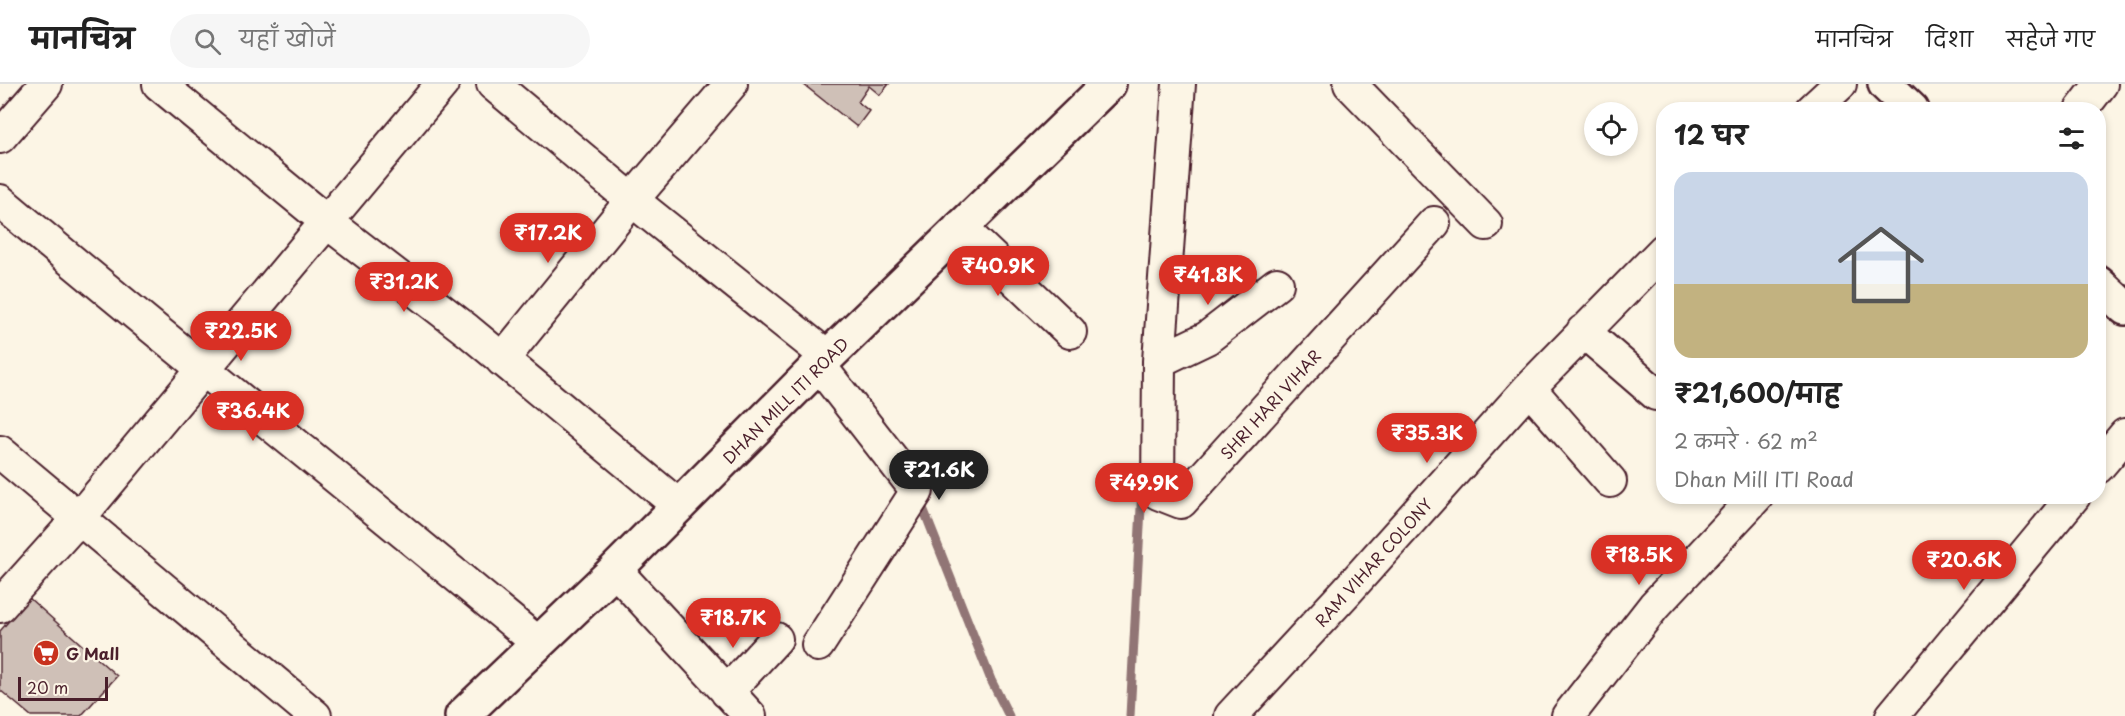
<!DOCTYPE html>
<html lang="hi">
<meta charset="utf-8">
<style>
:root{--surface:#fff;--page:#f6f6f6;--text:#222;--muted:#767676;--line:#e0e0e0;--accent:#d93025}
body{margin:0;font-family:"Playpen Sans","Playpen Sans Deva",sans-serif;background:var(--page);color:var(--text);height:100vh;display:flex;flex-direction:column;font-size:22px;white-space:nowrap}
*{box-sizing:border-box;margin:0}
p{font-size:20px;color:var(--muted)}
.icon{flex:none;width:33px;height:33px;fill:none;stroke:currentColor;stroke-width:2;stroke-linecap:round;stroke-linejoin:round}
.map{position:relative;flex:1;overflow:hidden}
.details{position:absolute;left:1656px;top:18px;width:450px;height:402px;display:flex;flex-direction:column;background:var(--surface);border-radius:24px;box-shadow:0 3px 9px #0003}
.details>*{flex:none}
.fabs{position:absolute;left:1584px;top:18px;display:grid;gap:12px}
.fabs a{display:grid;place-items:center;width:54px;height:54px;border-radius:50%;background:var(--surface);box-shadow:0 3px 9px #0003;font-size:30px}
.scale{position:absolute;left:18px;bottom:15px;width:90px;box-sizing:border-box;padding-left:6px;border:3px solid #4a1f2b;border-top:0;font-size:16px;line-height:21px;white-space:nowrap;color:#4a1f2b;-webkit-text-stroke:4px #fcf5e5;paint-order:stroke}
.price{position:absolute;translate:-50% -51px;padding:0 14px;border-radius:21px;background:var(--accent);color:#fff;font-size:20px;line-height:39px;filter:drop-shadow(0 2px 3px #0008)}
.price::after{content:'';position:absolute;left:50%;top:36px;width:18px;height:14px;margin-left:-9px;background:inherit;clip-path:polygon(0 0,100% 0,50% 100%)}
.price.current{background:#222;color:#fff}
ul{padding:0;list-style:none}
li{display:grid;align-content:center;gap:12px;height:318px;padding:0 18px}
li span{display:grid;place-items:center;height:186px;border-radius:18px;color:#555}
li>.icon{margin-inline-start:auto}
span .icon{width:108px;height:108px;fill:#fffc;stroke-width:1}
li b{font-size:26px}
h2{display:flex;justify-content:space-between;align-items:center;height:72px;padding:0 18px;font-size:26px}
header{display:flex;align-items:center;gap:36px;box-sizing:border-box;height:84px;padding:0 30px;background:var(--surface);border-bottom:2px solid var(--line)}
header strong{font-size:28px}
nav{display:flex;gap:33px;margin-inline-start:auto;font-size:21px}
.search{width:420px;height:54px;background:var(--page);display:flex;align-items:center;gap:15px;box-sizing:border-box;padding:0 21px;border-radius:33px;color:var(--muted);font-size:22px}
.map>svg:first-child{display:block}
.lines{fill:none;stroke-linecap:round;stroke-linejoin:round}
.stream{stroke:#917474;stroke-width:9}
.building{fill:#cfc0b7;stroke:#4a1f2b;stroke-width:1.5}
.street-casing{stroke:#4a1f2b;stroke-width:36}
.secondary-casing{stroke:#4a1f2b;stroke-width:38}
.street{stroke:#fcf5e5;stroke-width:32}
.secondary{stroke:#fcf5e5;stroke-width:33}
.labels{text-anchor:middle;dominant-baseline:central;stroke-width:4.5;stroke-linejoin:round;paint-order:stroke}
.street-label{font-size:16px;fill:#4a1f2b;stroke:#fcf5e5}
.poi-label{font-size:16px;font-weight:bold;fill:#4a1f2b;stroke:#fcf5e5;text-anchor:start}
</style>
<header>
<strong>मानचित्र</strong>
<div class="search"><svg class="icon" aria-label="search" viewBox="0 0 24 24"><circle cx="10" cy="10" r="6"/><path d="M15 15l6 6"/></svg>यहाँ खोजें</div>
<nav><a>मानचित्र</a><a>दिशा</a><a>सहेजे गए</a></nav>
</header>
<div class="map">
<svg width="2125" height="632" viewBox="0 0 2125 632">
<rect width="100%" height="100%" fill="#fcf5e5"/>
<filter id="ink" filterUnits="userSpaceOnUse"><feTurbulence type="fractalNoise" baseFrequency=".0167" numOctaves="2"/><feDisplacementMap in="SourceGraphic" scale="12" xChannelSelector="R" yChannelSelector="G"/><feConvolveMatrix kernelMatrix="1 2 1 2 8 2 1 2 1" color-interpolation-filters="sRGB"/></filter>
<g filter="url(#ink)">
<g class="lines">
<path class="stream" d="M921 419 991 596 1009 632
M1130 632 1143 386"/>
</g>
<path class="building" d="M803 0H889L880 11 869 2 858 18 869 27 857 43Z
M29 514 117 592 81 632H31L0 606V547Z"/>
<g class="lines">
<defs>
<path id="street" d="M159 0 327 138 467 246 679 422
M493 0 632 116 828 273
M1179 0 1159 277 1158 409 1181 418 1434 139
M1350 0 1486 140
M1812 26 1840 0
M2081 26 2101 0
M0 53 46 0
M0 117C178 267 360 411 538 559
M960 143 1070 248
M1583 247 1656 310
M502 276 632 116 731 0
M1159 277 1207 254 1277 200
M1529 304 1610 397
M0 368 315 632
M2098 383 2125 351
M615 486 750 632
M0 522 79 434 442 0
M818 561 917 407 819 281
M727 608 776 555
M1231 632 1346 508 1529 304 1664 166
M1568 632 1654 522 1757 412
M1892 632 2074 412"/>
<path id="secondary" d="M1885 0 1912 26
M2098 199 2125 224
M462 632 615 486 819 281 1109 0"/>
</defs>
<use href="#street" class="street-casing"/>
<use href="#secondary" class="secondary-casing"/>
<use href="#street" class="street"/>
<use href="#secondary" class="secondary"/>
</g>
</g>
<defs>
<symbol id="supermarket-disc" viewBox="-11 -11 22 22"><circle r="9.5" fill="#c8321e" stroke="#fcf5e5"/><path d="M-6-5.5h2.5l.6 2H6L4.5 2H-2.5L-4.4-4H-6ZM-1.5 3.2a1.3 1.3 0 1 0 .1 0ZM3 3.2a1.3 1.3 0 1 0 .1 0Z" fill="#fff"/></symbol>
</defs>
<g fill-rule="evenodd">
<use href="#supermarket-disc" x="31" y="554" width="30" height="30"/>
</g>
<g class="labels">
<g class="street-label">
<text transform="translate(785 316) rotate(-45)">DHAN MILL ITI ROAD</text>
<text transform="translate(1270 320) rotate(-48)">SHRI HARI VIHAR</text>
<text transform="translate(1373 478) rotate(-48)">RAM VIHAR COLONY</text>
</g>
<g class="poi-label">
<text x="66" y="569">G Mall</text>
</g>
</g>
</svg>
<div class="fabs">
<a><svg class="icon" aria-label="locate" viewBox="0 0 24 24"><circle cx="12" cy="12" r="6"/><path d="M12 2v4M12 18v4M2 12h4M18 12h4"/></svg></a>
</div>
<div class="scale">20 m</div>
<b class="price" style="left:548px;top:180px">₹17.2K</b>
<b class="price" style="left:998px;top:213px">₹40.9K</b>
<b class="price" style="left:1208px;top:222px">₹41.8K</b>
<b class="price" style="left:404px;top:229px">₹31.2K</b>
<b class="price" style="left:241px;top:278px">₹22.5K</b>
<b class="price" style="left:253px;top:358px">₹36.4K</b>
<b class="price" style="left:1427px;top:380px">₹35.3K</b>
<b class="price current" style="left:939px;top:417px">₹21.6K</b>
<b class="price" style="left:1144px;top:430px">₹49.9K</b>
<b class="price" style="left:1639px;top:502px">₹18.5K</b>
<b class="price" style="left:1964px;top:507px">₹20.6K</b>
<b class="price" style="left:733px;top:565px">₹18.7K</b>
<section class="details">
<h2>12 घर<svg class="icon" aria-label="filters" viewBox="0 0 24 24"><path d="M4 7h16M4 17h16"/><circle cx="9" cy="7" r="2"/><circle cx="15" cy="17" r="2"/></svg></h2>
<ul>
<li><span style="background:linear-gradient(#c9d6e8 60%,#c2b280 0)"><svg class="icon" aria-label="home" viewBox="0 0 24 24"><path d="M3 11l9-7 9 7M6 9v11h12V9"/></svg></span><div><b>₹21,600/माह</b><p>2 कमरे · 62 m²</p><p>Dhan Mill ITI Road</p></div></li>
</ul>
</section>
</div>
